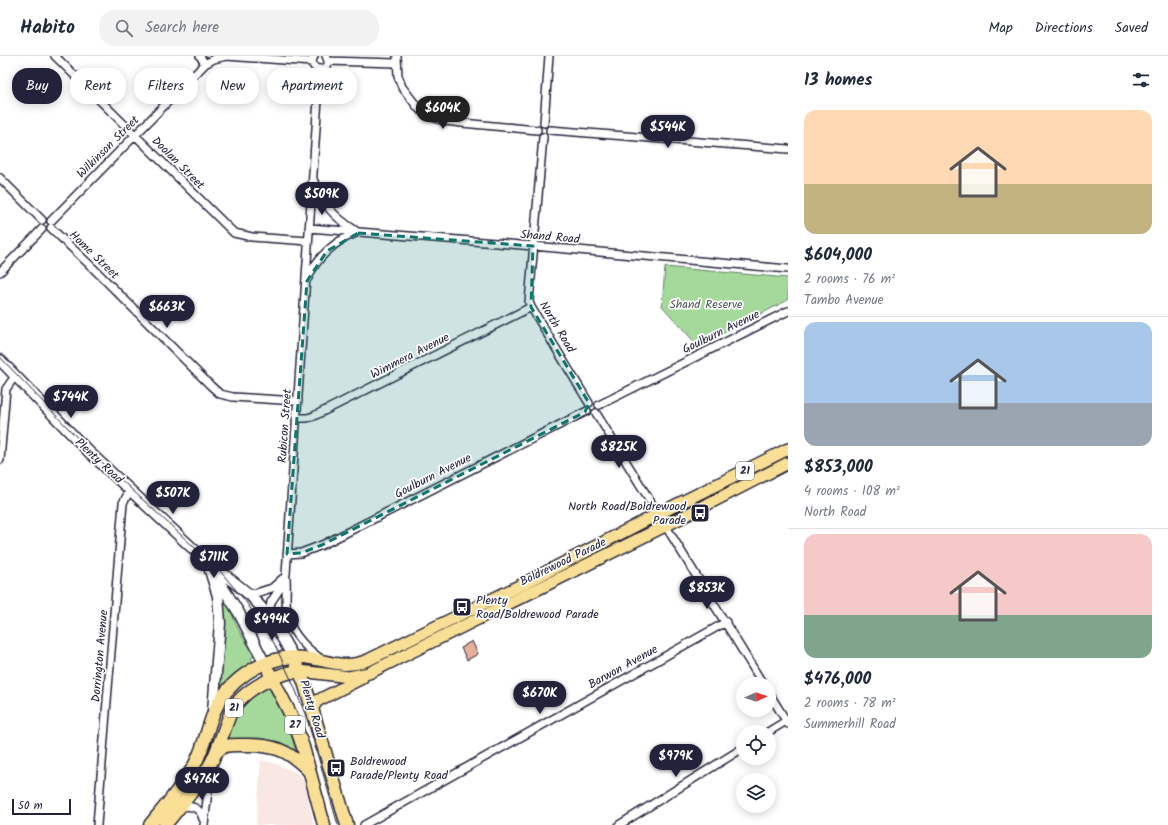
<!DOCTYPE html>
<meta charset="utf-8">
<style>
:root{--surface:#fff;--page:#f2f2f3;--text:#1f2937;--muted:#747a83;--line:#e0e1e3;--accent:#22223b}
body{margin:0;font-family:Kalam,sans-serif;background:var(--page);color:var(--text);height:100vh;display:flex;flex-direction:column;font-size:15px;white-space:nowrap}
*{box-sizing:border-box;margin:0}
p{font-size:13px;color:var(--muted)}
.icon{flex:none;width:22px;height:22px;fill:none;stroke:currentColor;stroke-width:2;stroke-linecap:round;stroke-linejoin:round}
.map{position:relative;flex:1;overflow:hidden}
.panel{display:flex;flex-direction:column;background:var(--surface);width:380px}
.panel>*{flex:none}
.top-card{position:absolute;left:12px;top:12px;width:380px;height:36px;display:flex;gap:8px}
.needle{width:26px;rotate:86deg}
.fabs{position:absolute;left:736px;top:621px;display:grid;gap:8px}
.fabs a{display:grid;place-items:center;width:40px;height:40px;border-radius:50%;background:var(--surface);box-shadow:0 2px 10px #0003;font-size:20px}
.scale{position:absolute;left:12px;bottom:10px;width:59px;box-sizing:border-box;padding-left:4px;border:2px solid #22223b;border-top:0;font-size:11px;line-height:14px;white-space:nowrap;color:#22223b;-webkit-text-stroke:3px #fff;paint-order:stroke}
.price{position:absolute;translate:-50% -34px;padding:0 9px;border-radius:14px;background:var(--accent);color:#fff;font-size:13px;line-height:26px;filter:drop-shadow(0 1px 2px #0008)}
.price::after{content:'';position:absolute;left:50%;top:24px;width:12px;height:9px;margin-left:-6px;background:inherit;clip-path:polygon(0 0,100% 0,50% 100%)}
.price.current{background:#222;color:#fff}
ul{padding:0;list-style:none}
li{display:grid;align-content:center;gap:8px;height:212px;padding:0 16px}
li+li{border-top:1px solid var(--line)}
li span{display:grid;place-items:center;height:124px;border-radius:12px;color:#555}
li>.icon{margin-inline-start:auto}
span .icon{width:72px;height:72px;fill:#fffc;stroke-width:1}
li b{font-size:17px}
h2{display:flex;justify-content:space-between;align-items:center;height:48px;padding:0 16px;font-size:17px}
.tag{padding:0 14px;border-radius:16px;background:var(--surface);box-shadow:0 2px 10px #0003;font-size:14px;line-height:36px}
.tag.current{background:var(--accent);color:#fff}
header{display:flex;align-items:center;gap:24px;box-sizing:border-box;height:56px;padding:0 20px;background:var(--surface);border-bottom:1px solid var(--line)}
header strong{font-size:19px}
nav{display:flex;gap:22px;margin-inline-start:auto;font-size:14px}
.search{width:280px;height:36px;background:var(--page);display:flex;align-items:center;gap:10px;box-sizing:border-box;padding:0 14px;border-radius:16px;color:var(--muted);font-size:15px}
main{display:flex;flex:1;min-height:0}
.map>svg:first-child{display:block}
.built{fill:#f8e7e2}
.green{fill:#a5d99b;stroke:#647e6b}
.building{fill:#e7b09d;stroke:#22223b}
.lines{fill:none;stroke-linecap:round;stroke-linejoin:round}
.minor-casing{stroke:#22223b;stroke-width:10}
.secondary-casing{stroke:#22223b;stroke-width:13}
.primary-casing{stroke:#22223b;stroke-width:14}
.trunk-casing{stroke:#22223b;stroke-width:15}
.minor{stroke:#fff;stroke-width:7}
.secondary{stroke:#fff;stroke-width:10}
.primary{stroke:#f9df96;stroke-width:11}
.trunk{stroke:#f9df96;stroke-width:12}
.tram{stroke:#22223b;stroke-width:1}
.marked{fill:#0f766e;fill-opacity:0.2;stroke:#0f766e;stroke-width:3;stroke-dasharray:8 5;stroke-linejoin:round}
.labels{text-anchor:middle;dominant-baseline:central;stroke-width:3.5;stroke-linejoin:round;paint-order:stroke}
.shield{fill:#fff;stroke:#646476;stroke-width:1}
.shield-label{font-size:11px;font-weight:bold;fill:#22223b}
.street-label{font-size:12px;fill:#22223b;stroke:#fff}
.park-label{font-size:12px;fill:#495958;stroke:#fff}
.poi-label{font-size:12px;fill:#22223b;stroke:#fff;text-anchor:start}
</style>
<header>
<strong>Habito</strong>
<div class="search"><svg class="icon" aria-label="search" viewBox="0 0 24 24"><circle cx="10" cy="10" r="6"/><path d="M15 15l6 6"/></svg>Search here</div>
<nav><a>Map</a><a>Directions</a><a>Saved</a></nav>
</header>
<main>
<div class="map">
<svg width="788" height="769" viewBox="0 0 788 769">
<rect width="100%" height="100%" fill="#fff"/>
<filter id="ink" filterUnits="userSpaceOnUse"><feTurbulence type="fractalNoise" baseFrequency=".025" numOctaves="2"/><feDisplacementMap in="SourceGraphic" scale="8" xChannelSelector="R" yChannelSelector="G"/><feConvolveMatrix kernelMatrix="1 2 1 2 8 2 1 2 1" color-interpolation-filters="sRGB"/></filter>
<g filter="url(#ink)">
<path class="built" d="M261 704 276 708 297 717 304 725 314 769H256Z"/>
<path class="green" d="M665 211 788 222V244L698 290 662 250Z
M224 541C231 553 234 565 240 576 244 585 251 591 255 600L251 602 253 606 234 619 220 632 222 542Z
M269 631 289 671 296 696V699L280 686 260 682 225 683 236 658 256 638Z"/>
<path class="building" d="M472 585 478 598 467 604 461 592 465 590V589Z"/>
<g class="lines">
<defs>
<path id="minor" d="M55 0 234 177 252 181 308 185
M200 0 205 8
M314 0C305 17 336 18 326 0
M397 0 398 20 402 31 419 53 432 61 445 65 462 67 537 74
M328 5 396 7
M544 67 549 0
M550 74 788 93
M543 81 529 246 531 251 589 347
M0 122 42 164
M313 123C323 149 333 160 356 175
M51 165 205 8 214 3 226 0 312 6
M51 172 93 212 211 330 220 338 233 341 298 345
M309 172 533 190 788 213
M0 216 42 173
M308 222C317 201 335 185 356 177
M599 349 788 255
M596 357 763 628
M296 362H307L314 360 531 251
M0 404 6 333 15 320
M287 498 301 497 322 489 587 355
M286 522C287 533 285 545 287 556 289 575 306 592 321 603
M250 539 272 532 282 523
M269 559 271 546 283 528 286 518 320 13
M769 637 788 668
M768 676 786 665
M181 750C192 750 200 751 203 763
M97 769 123 447 130 434
M204 769 208 735
M364 769 726 566
M619 769 743 692"/>
<path id="secondary" d="M0 304 89 396 202 501 250 539 271 562 293 601
M209 511 218 540 220 567 213 655
M215 519 239 557 265 608"/>
<path id="primary" d="M293 601C322 600 339 616 368 604L523 528 658 458 788 393
M300 615 349 621 369 617 667 469 788 407
M312 653 317 645 362 622"/>
<path id="trunk" d="M269 616 294 665 303 691 324 769
M216 697C222 688 231 689 241 689 272 688 288 693 310 716
M150 769C166 749 183 730 195 708 204 691 207 673 214 656 227 625 260 603 293 601L304 626 347 769
M165 769C182 748 200 728 212 705 220 689 224 672 231 656 242 634 276 617 300 615"/>
</defs>
<use href="#minor" class="minor-casing"/>
<use href="#secondary" class="secondary-casing"/>
<use href="#primary" class="primary-casing"/>
<use href="#trunk" class="trunk-casing"/>
<use href="#minor" class="minor"/>
<use href="#secondary" class="secondary"/>
<use href="#primary" class="primary"/>
<use href="#trunk" class="trunk"/>
<path class="tram" d="M0 301 90 395 220 515 246 546 274 587 294 630 307 663 338 769"/>
</g>
</g>
<path class="marked" d="M358 177 533 190 531 251 589 347 585 356 322 489 301 497 287 498 307 225 327 195Z"/>
<defs>
<symbol id="bus-square" viewBox="-11 -11 22 22"><rect x="-9" y="-9" width="18" height="18" rx="4" fill="#22223b" stroke="#fff"/><path d="M-5-6H5V4H4V6H2V4H-2V6H-4V4H-5ZM-3.5-4V0h7V-4ZM-3.5 1.2v1.5H-2V1.2ZM2 1.2v1.5H3.5V1.2Z" fill="#fff"/></symbol>
</defs>
<g fill-rule="evenodd">
<use href="#bus-square" x="689" y="446" width="22" height="22"/>
<use href="#bus-square" x="451" y="540" width="22" height="22"/>
<use href="#bus-square" x="325" y="701" width="22" height="22"/>
</g>
<g class="labels">
<g class="shield">
<rect x="736" y="406" width="18" height="18" rx="3"/>
<rect x="225" y="643" width="18" height="18" rx="3"/>
<rect x="285" y="660" width="20" height="18" rx="3"/>
</g>
<g class="shield-label">
<text x="745" y="415">21</text>
<text x="234" y="652">21</text>
<text x="295" y="669">27</text>
</g>
<g class="street-label">
<text transform="translate(108 91) rotate(-45)">Wilkinson Street</text>
<text transform="translate(178 107) rotate(45)">Doolan Street</text>
<text transform="translate(550 181) rotate(5)">Shand Road</text>
<text transform="translate(94 199) rotate(44)">Home Street</text>
<text transform="translate(557 271) rotate(59)">North Road</text>
<text transform="translate(721 276) rotate(-26)">Goulburn Avenue</text>
<text transform="translate(410 300) rotate(-27)">Wimmera Avenue</text>
<text transform="translate(285 370) rotate(-86)">Rubicon Street</text>
<text transform="translate(99 405) rotate(43)">Plenty Road</text>
<text transform="translate(433 420) rotate(-27)">Goulburn Avenue</text>
<text transform="translate(563 506) rotate(-26)">Boldrewood Parade</text>
<text transform="translate(100 600) rotate(-85)">Dorrington Avenue</text>
<text transform="translate(623 611) rotate(-29)">Barwon Avenue</text>
<text transform="translate(312 653) rotate(73)">Plenty Road</text>
</g>
<g class="park-label">
<text x="706" y="248">Shand Reserve</text>
</g>
<g class="poi-label">
<text x="686" y="450" text-anchor="end">North Road/Boldrewood<tspan x="686" dy="14">Parade</tspan></text>
<text x="476" y="544">Plenty<tspan x="476" dy="14">Road/Boldrewood Parade</tspan></text>
<text x="350" y="705">Boldrewood<tspan x="350" dy="14">Parade/Plenty Road</tspan></text>
</g>
</g>
</svg>
<div class="fabs">
<a><svg class="needle" viewBox="-14 -14 28 28"><path d="M0-13l5 13h-10z" fill="#e53935"/><path d="M0 13l5-13h-10z" fill="#747a83"/></svg></a>
<a><svg class="icon" aria-label="locate" viewBox="0 0 24 24"><circle cx="12" cy="12" r="6"/><path d="M12 2v4M12 18v4M2 12h4M18 12h4"/></svg></a>
<a><svg class="icon" aria-label="layers" viewBox="0 0 24 24"><path d="M12 4l9 5-9 5-9-5zM3 14l9 5 9-5"/></svg></a>
</div>
<div class="scale">50 m</div>
<b class="price current" style="left:443px;top:74px">$604K</b>
<b class="price" style="left:668px;top:93px">$544K</b>
<b class="price" style="left:322px;top:160px">$509K</b>
<b class="price" style="left:167px;top:273px">$663K</b>
<b class="price" style="left:71px;top:363px">$744K</b>
<b class="price" style="left:619px;top:413px">$825K</b>
<b class="price" style="left:173px;top:459px">$507K</b>
<b class="price" style="left:214px;top:523px">$711K</b>
<b class="price" style="left:707px;top:554px">$853K</b>
<b class="price" style="left:272px;top:585px">$494K</b>
<b class="price" style="left:540px;top:659px">$670K</b>
<b class="price" style="left:676px;top:722px">$979K</b>
<b class="price" style="left:202px;top:745px">$476K</b>
<div class="top-card">
<a class="tag current">Buy</a>
<a class="tag">Rent</a>
<a class="tag">Filters</a>
<a class="tag">New</a>
<a class="tag">Apartment</a>
</div>
</div>
<section class="panel">
<h2>13 homes<svg class="icon" aria-label="filters" viewBox="0 0 24 24"><path d="M4 7h16M4 17h16"/><circle cx="9" cy="7" r="2"/><circle cx="15" cy="17" r="2"/></svg></h2>
<ul>
<li><span style="background:linear-gradient(#ffd9b3 60%,#c2b280 0)"><svg class="icon" aria-label="home" viewBox="0 0 24 24"><path d="M3 11l9-7 9 7M6 9v11h12V9"/></svg></span><div><b>$604,000</b><p>2 rooms · 76 m²</p><p>Tambo Avenue</p></div></li>
<li><span style="background:linear-gradient(#a9c7e8 65%,#9aa5b1 0)"><svg class="icon" aria-label="home" viewBox="0 0 24 24"><path d="M3 11l9-7 9 7M6 9v11h12V9"/></svg></span><div><b>$853,000</b><p>4 rooms · 108 m²</p><p>North Road</p></div></li>
<li><span style="background:linear-gradient(#f6c9c9 65%,#7fa58c 0)"><svg class="icon" aria-label="home" viewBox="0 0 24 24"><path d="M3 11l9-7 9 7M6 9v11h12V9"/></svg></span><div><b>$476,000</b><p>2 rooms · 78 m²</p><p>Summerhill Road</p></div></li>
</ul>
</section>
</main>
